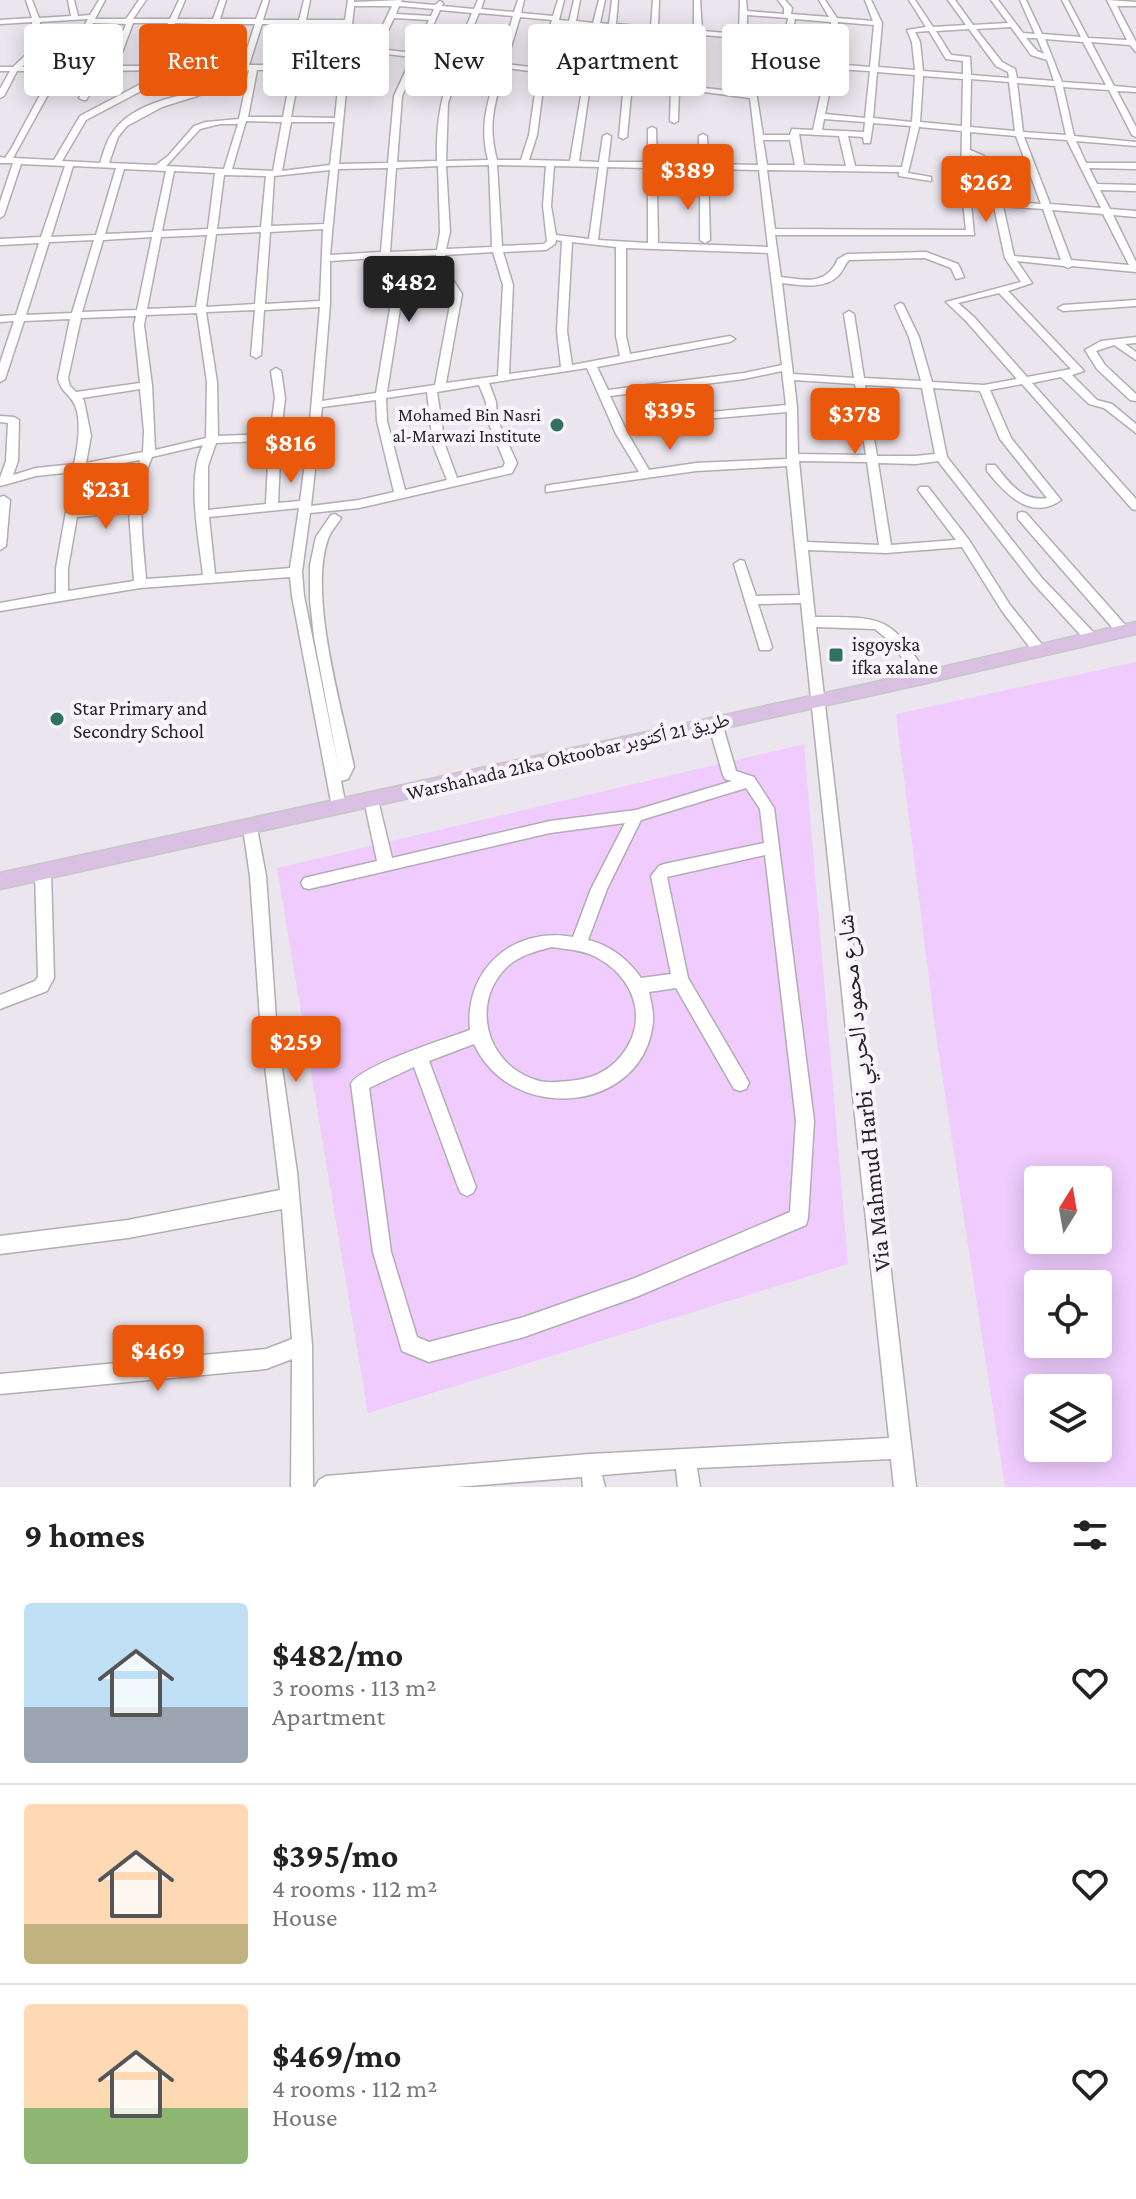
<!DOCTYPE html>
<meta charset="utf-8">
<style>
:root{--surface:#fff;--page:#f2f2f2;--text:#222;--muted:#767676;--line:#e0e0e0;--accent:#ea580c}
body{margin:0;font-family:"Crimson Pro","Noto Naskh Arabic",serif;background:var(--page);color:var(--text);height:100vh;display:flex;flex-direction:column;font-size:30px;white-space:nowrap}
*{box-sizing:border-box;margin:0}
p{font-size:26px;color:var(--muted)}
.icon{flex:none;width:44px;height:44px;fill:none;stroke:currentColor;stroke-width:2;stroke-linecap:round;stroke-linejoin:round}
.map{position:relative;height:1487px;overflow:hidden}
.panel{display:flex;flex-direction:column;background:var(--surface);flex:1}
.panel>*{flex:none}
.hud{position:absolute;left:24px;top:24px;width:1088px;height:72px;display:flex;gap:16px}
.needle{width:52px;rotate:11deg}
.fabs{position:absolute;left:1024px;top:1166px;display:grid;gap:16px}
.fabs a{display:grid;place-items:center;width:88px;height:88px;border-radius:8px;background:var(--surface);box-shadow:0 4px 20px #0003;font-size:40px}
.price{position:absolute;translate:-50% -68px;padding:0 18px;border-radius:8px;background:var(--accent);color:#fff;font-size:26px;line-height:52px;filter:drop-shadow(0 2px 4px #0008)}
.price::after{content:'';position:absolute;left:50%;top:48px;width:24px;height:18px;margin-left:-12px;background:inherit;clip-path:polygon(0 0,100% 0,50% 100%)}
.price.active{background:#222;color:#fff}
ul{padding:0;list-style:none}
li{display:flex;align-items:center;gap:24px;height:200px;padding:0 24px}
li+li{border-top:2px solid var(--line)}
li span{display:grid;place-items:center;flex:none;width:224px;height:160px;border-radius:8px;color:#555}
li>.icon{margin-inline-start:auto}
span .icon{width:96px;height:96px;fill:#fffc;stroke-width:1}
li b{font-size:34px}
h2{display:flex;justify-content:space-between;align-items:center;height:96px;padding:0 24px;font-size:34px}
.chip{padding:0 28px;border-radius:8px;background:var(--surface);box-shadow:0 4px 20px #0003;font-size:28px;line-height:72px}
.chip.active{background:var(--accent);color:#fff}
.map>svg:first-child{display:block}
.green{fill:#efcbfe;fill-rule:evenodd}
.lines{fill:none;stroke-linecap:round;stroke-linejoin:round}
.minor-casing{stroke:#b2acb4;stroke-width:3}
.major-casing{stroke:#c6c6c7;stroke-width:3}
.minor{fill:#fff;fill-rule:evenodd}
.major{fill:#dac1e3;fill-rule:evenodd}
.poi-dot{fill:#2f7162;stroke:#f9f3fb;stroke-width:3}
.labels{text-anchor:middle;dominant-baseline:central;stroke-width:8;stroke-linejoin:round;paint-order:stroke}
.far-poi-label{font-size:18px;fill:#252326;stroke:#f9f3fb;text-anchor:end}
.poi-label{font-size:20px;fill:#252326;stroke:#f9f3fb;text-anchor:start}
.street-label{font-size:20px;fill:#252326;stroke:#f9f3fb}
.near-street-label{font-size:24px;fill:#252326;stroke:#f9f3fb}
</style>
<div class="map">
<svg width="1136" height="1487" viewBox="0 0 1136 1487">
<rect width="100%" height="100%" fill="#ebe5ee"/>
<path class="green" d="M1136 662V1487H1005L936 1035 896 714ZM1038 1180H1098V1240H1038ZM1038 1284H1098V1344H1038ZM1098 1388V1448H1038V1388Z
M804 744 848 1264 368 1413 277 868Z"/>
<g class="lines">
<defs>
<path id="minor" d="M26 0H32L39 18 71 16 68 0H74L78 16 90 15 99 0H105L95 19H126L139 0H146L133 19H170L179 0H185L177 19H213L220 0H226L220 19H256L263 0H269L263 20H299L304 0H310L306 20H345L348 0H354V2L402 0 401 2 435 5 440 1 443 3 442 6 474 9 478 0H484L481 9 514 12 518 0H524L521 13 553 16 558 0H564L559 20 569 21 574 0H580L576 21 593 23 599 0H605L600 23 609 24 612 0H618L616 24 651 27 653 0H659L658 27 694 30V0H700L702 31 739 34 740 0H746L747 11 784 14V8L778 0H785L792 8 791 14 829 17 819 0H825L837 18 873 21 865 0H871L882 23 878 67 915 70 912 42 907 30 926 27 909 0H915L933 27 966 25 948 0H955L973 25 1008 23 991 0H998L1023 33 1035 34 1020 0H1026L1042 34 1081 37 1062 0H1068L1088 38 1127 40 1107 0 1136 2V6H1117L1136 42V52L1130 45 1091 42 1114 86 1136 88V92L1117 91 1136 127V137L1132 135 1109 90 1063 87 1074 136 1136 142V146L1076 141 1086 163H1136V169L1089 168 1097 184 1136 185V191L1100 190 1110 209 1136 211V217L1113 215 1136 262V272L1072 266 1068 268 1064 266 1017 261 1032 283 1008 291 1084 371 1072 375 1097 400 1112 404 1136 424V433L1104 408 1089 404 1061 377 1032 383 1136 499V510L1132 509 1022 384 990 390 1011 438 1061 500C1030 522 1005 493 987 471V465H995C1010 483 1022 502 1047 498L1000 439 980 391 933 388 947 457 1041 577 1096 635 1098 638 1096 641H1086L1033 583 938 461 916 464 878 463 891 545 956 540 918 490 920 487H928L969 540 1010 605 1044 647 1046 650 1044 653H1034L1002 611 962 547 886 553 808 550 815 617C885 617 891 616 929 678L927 681H917L893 644 875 629 816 627 916 1487H894L891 1459 697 1468 700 1487H678L676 1469 602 1475 605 1487H583L582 1477 456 1487H315L319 1480 326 1476 590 1454 889 1438 801 603 758 604 772 647 770 650H760L734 564 740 560 744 561 756 596 800 595 787 466 696 471 546 492V486L550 485 639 472 616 434 587 368 489 383 496 402 497 419 517 463 512 473 359 508 310 513 302 572 304 596 339 769 314 637 310 600V565L316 537 331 515 335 514 341 518C337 525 330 532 328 539 308 596 342 708 354 767L348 779 341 781 346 807 344 811H334L332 807 292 596 290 577 140 588 0 611V603L56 593V568L73 472 36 476 0 486V478L6 461 8 423 0 422V416L14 417 19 420 18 461 13 475 36 468 74 464C78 446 83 415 72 400 65 391 60 389 58 378L70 319 24 321 5 379 0 382V363L14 321 0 322V316L16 315 39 243 0 245V239L41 237 65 166 21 164 4 215 0 218V202L13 163H0V157L5 158 11 149 53 71H17L4 96 0 98V89L10 71H0V67H13L32 49V22L0 24V20L32 18ZM354 6H392L372 48 350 45ZM399 6 434 9 431 16 396 14ZM440 10 472 13 453 58 420 54ZM479 13 513 16 499 63 460 58ZM747 15 788 18 777 84 784 82 787 67 826 70 813 130 792 129 790 135H763L747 36ZM520 17 552 20 538 68 506 64ZM394 18 429 20 413 53 379 49ZM88 19 61 66 22 67 40 50V22ZM795 19 831 22 827 66 787 63ZM838 22 874 25 870 67 835 64ZM93 23 126 24 109 66H69ZM133 23H168L150 66H117ZM175 23 211 24 196 66H157ZM218 24H255L242 65 203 66ZM262 24H298L288 65H249ZM305 24H345L341 65H295ZM558 24 595 27 580 73 546 69ZM1011 27 1031 55 1047 60 1054 81 1017 78 1015 69 1002 62 976 29ZM602 28 637 30 625 78 588 74ZM969 29 996 66 1008 72 1009 78 971 75 970 57 951 55 936 31ZM644 31 672 33 671 84 633 79ZM929 31 946 59 963 61V74L923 71 920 42 915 32ZM680 33 694 35 696 87 679 85ZM702 35 740 38 750 93 704 88ZM1026 38H1037L1044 54 1037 51ZM1045 39 1083 42 1106 85 1062 82ZM350 50 370 52 363 65 367 67 371 65 377 53 412 57 394 96 388 163 339 164ZM419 58 455 62C440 95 436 126 437 161L397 162 402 96ZM462 63 498 67C488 102 479 124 488 160L446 161 448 103ZM505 68 538 72 529 135 521 160H497C487 124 495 102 505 68ZM340 69 335 118 291 117 299 75 296 70ZM834 69 870 71 865 118 825 114ZM159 70 154 77 80 116 54 160 13 158 61 71H97L79 98 83 100H86L105 71ZM194 70 198 72 202 70H240L244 72 249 70 239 119 206 122 194 126 168 156 156 165 109 163 118 137 127 126 162 107 200 95 196 93C170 96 133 107 116 128 107 138 104 151 100 163L62 161 86 120 160 81 167 70ZM257 70H288L291 75 283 117H248ZM877 72 915 75 912 122 873 118ZM545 73 584 78 570 161 529 160 537 135ZM923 76 963 79 962 126 920 122ZM591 79 624 83 619 137 623 139 627 137 632 84 671 88 670 121 674 123 678 121 679 89 696 91 700 94 704 92 750 98 758 165 708 164 707 136 703 134 699 136V163H657L656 129 652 127 648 129V162H608L611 136 607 134 603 136 599 162 579 161ZM971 79 1009 82 1015 131 970 127ZM1017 83 1055 86 1066 135 1023 132ZM824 119 865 122 864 132 822 130ZM246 121 282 122 273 171 232 169ZM291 122H335L330 165 282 171ZM873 123 911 126 902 167 855 166 848 136 863 137 864 143H870ZM220 124H238L224 169 166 166 200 129ZM919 127 962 131 961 183 966 230 775 229 767 170 899 172V176L931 181V177L908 173ZM970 132 1016 136 1041 204 1001 201 995 174 984 156 970 150ZM799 134 839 136 846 166 804 165ZM1024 137 1067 140 1101 208 1050 204ZM763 140H790L795 165H767ZM970 155 977 158 987 174 1005 258 1021 282 946 302 966 321 1017 379 984 385 932 382 919 337 903 304 900 303 895 306 909 337 921 381 864 378 854 314 849 311 844 314 854 378 793 374 782 283C799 285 824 290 838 276 844 270 844 265 849 260L925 258 951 268 956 279 964 277 958 264 926 252 847 254 838 259C826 286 806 280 781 277L775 235H974L969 183ZM489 165 492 247 446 249 450 232 446 166ZM497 165 546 166 543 206 547 241 544 244 502 246ZM73 166 116 168 96 235 51 237ZM438 166 440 232 437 250 390 252 396 168ZM554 166 599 167 589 239 556 235 551 206ZM607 167 648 168V243L598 240ZM388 168 381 252 330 255 338 169ZM657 168 699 169 700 181 657 187ZM124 169 166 171 153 232 105 234ZM708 169 759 170 768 247 658 243 657 192 700 186V240L705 243 710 240ZM330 170 324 224 271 226 274 176ZM174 171 215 173 208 229 162 231ZM224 175 266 176 261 227 217 229ZM1003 206 1043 209 1061 260 1014 256ZM1052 210 1103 214 1129 265 1071 260ZM323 229 320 301 265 304 270 232ZM261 232 255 304 206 307 216 234ZM207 235 196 307 147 309 161 237ZM152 237 137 310 82 312 103 240ZM94 240 72 313 26 315 49 242ZM556 240 562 241 557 331 561 367 509 374 513 285 503 252 546 250 555 244ZM572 242 616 247V336L620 356 572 365 567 331ZM626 248 768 253 782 365 744 373 608 390 597 367 730 342 735 339 730 336 630 354 626 336ZM493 252 503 285 498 376 446 383 462 294 446 269 445 255ZM436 255V269L452 294 435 385 387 392 400 309 385 258ZM376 258 390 309 376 393 322 401 330 304V261ZM999 293 1071 369 1027 377 974 317 958 303ZM320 307 309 432 281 433 285 398 281 371 276 368 271 371 275 398 270 434 218 436 217 382 206 312 255 310 251 355 256 358 261 355 264 310ZM197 313 207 382 206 438 155 450 152 385 144 325 146 315ZM136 316 134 325 140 383 76 392 70 386 68 378 81 318ZM782 371 786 405 656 417 651 420 656 423 787 412V459L696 463 649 470 628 434 610 396 744 379ZM794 380 855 384 866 455 798 454 797 408ZM479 385 486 402 487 419 505 463 503 467 457 478 445 445 437 392ZM865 385 922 388 935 454 916 456H877ZM140 389 144 431 143 452 86 463 91 436 84 401 82 398ZM427 392 433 445 447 480 405 490 387 421 386 398ZM376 400 377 421 394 492 359 500 311 506 322 407ZM308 439 300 501 278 503 280 460 274 456 268 460 266 504 208 510V466L216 443ZM203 445C186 477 199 539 203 575L146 579C143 539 135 495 152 457ZM140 460 130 505 78 510 85 470ZM799 461 867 462 879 545 807 542ZM299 508 290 568 215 574 209 517ZM129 512 134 581 68 591V568L77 517Z
M1136 300V306L1063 311 1058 308 1063 305Z
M1136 337V343L1125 344 1136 352V360L1114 345 1096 351 1105 365 1136 394V401L1130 400 1097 369 1085 350 1101 341Z
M4 496 10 500 6 546 0 550V497Z
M1022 512 1026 513 1127 627 1128 630 1127 633H1117L1018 519V513Z
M715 718 722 723 736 771 754 777 774 808 814 1121 808 1218 806 1225 636 1297 524 1337 429 1362 402 1351 373 1252 351 1084C359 1066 448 1038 470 1030 464 968 515 926 573 937L591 889 625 823 550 833 309 889 304 888 301 883 304 878 377 861 364 800 366 796H376L378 800 392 858 550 821 636 810 732 781 725 779 723 775 708 723ZM746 788 760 809 764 843 664 864 659 866 651 876 671 974 641 978C629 960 610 945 588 940L607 889 641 820ZM765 855 796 1121 790 1212 635 1278 524 1317 429 1342 417 1337 391 1252 369 1088 414 1067 458 1187 461 1193 467 1196 473 1193 476 1187 429 1061 474 1044C512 1126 644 1113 653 1022 654 1013 651 1001 649 992L676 988 734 1089 740 1091 746 1089 749 1083 746 1077 688 978 667 877ZM552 947C565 949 582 950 594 956 633 975 651 1019 621 1056 607 1073 590 1079 569 1081 556 1082 545 1084 533 1079 485 1062 470 1001 508 966 520 955 537 951 552 947Z
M250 822 255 824 257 828 266 876 277 1033 297 1172 312 1345 313 1487H291L292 1359 266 1369 0 1394V1374L266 1349 292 1339 282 1209 128 1238 0 1254V1236L128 1220 280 1190 261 1033 250 876 243 828 245 824Z
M43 866 48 868 51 872 54 978 47 991 0 1009V995L35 981 38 977 35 872 38 868Z"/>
<path id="major" d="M1136 622V634L922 684 0 889V873L922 672Z"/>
</defs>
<use href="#minor" class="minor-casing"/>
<use href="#major" class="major-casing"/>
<use href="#minor" class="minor"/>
<use href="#major" class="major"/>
</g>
<g class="poi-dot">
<circle cx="557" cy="425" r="8"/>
<rect x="828" y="647" width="16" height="16" rx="4"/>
<circle cx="57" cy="719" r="8"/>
</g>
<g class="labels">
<g class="far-poi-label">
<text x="541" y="415">Mohamed Bin Nasri<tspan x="541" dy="21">al-Marwazi Institute</tspan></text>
</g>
<g class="poi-label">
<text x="852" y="644">isgoyska<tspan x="852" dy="23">ifka xalane</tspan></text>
<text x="73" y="708">Star Primary and<tspan x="73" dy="23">Secondry School</tspan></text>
</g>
<g class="street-label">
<text transform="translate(568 756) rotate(-13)">Warshahada 21ka Oktoobar طريق 21 أكتوبر</text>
</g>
<g class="near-street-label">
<text transform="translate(863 1093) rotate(-96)">Via Mahmud Harbi شارع محمود الحربي</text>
</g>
</g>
</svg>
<div class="fabs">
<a><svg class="needle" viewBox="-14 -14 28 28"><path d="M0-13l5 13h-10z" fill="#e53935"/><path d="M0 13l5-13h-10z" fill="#767676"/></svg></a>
<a><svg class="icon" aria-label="locate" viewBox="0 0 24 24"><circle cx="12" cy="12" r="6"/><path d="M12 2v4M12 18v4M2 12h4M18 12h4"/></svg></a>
<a><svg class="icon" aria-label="layers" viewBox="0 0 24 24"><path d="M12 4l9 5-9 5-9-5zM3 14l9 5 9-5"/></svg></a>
</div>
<b class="price" style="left:688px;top:212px">$389</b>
<b class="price" style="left:986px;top:224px">$262</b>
<b class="price active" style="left:409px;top:324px">$482</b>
<b class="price" style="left:670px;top:452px">$395</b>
<b class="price" style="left:855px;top:456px">$378</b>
<b class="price" style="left:291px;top:485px">$816</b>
<b class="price" style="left:106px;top:531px">$231</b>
<b class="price" style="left:296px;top:1084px">$259</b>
<b class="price" style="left:158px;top:1393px">$469</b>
<div class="hud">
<a class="chip">Buy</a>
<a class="chip active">Rent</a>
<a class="chip">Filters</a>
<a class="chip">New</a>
<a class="chip">Apartment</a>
<a class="chip">House</a>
</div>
</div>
<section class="panel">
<h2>9 homes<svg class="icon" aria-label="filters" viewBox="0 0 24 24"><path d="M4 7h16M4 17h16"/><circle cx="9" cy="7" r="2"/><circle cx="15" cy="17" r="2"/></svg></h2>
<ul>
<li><span style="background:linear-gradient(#bfe0f5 65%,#9aa5b1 0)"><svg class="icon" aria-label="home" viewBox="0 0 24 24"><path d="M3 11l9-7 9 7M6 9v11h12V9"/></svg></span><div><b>$482/mo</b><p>3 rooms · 113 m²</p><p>Apartment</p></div><svg class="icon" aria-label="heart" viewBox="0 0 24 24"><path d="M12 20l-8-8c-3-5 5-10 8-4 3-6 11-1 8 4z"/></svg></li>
<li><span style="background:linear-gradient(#ffd9b3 75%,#c2b280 0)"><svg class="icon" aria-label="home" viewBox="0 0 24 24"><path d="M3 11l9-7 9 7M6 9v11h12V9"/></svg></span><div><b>$395/mo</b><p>4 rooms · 112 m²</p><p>House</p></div><svg class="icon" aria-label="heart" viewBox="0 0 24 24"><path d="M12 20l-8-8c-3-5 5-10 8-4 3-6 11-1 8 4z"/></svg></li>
<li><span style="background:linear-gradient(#ffd9b3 65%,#8fb573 0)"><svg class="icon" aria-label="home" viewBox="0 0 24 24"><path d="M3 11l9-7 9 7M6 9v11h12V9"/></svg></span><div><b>$469/mo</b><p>4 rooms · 112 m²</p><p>House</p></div><svg class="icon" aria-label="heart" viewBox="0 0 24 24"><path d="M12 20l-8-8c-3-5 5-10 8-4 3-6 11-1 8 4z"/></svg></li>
</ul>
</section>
